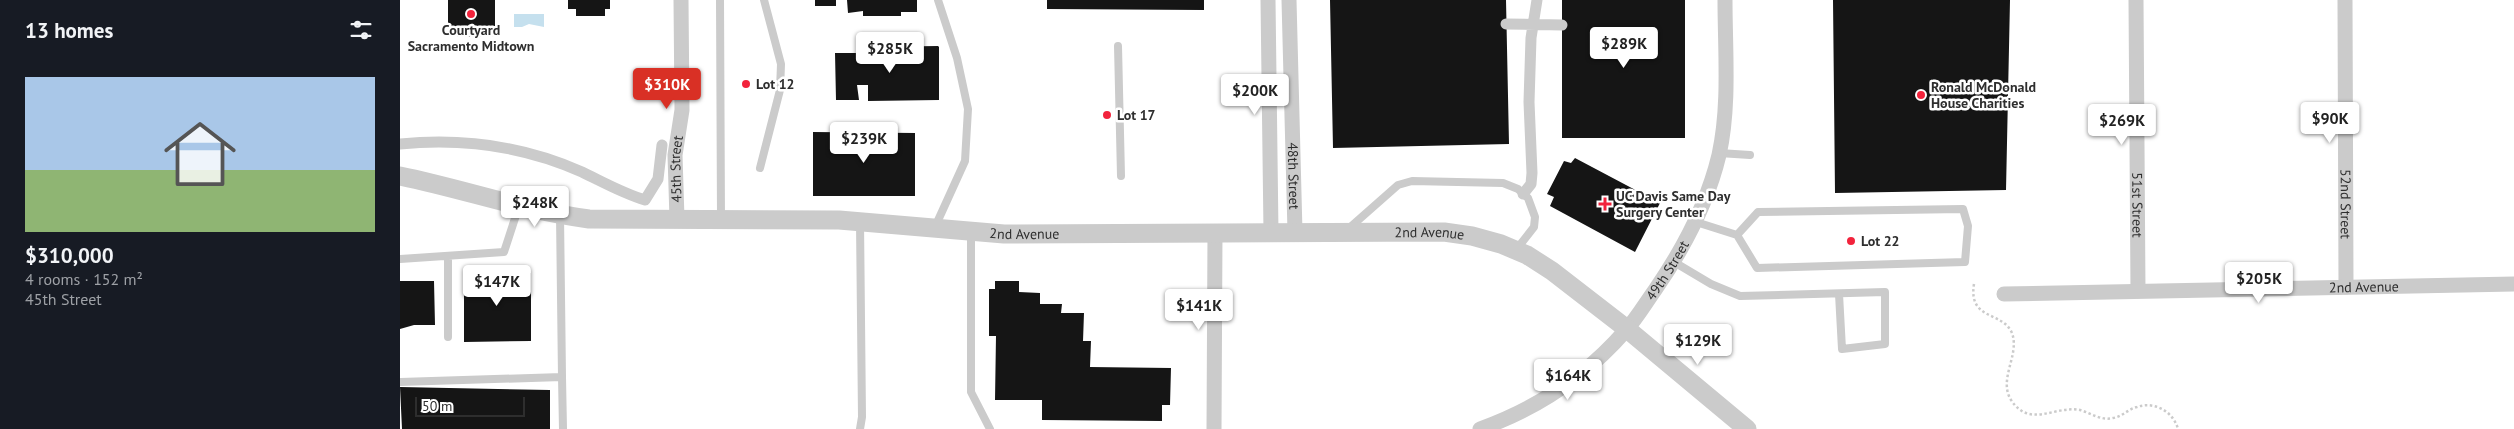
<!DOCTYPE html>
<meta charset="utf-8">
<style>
:root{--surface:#171b24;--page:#242831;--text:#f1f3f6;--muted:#9ea1a6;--accent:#d93025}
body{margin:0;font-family:"PT Sans",sans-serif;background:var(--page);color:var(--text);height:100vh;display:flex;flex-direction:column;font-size:19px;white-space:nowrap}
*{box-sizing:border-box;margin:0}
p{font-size:16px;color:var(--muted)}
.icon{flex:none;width:28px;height:28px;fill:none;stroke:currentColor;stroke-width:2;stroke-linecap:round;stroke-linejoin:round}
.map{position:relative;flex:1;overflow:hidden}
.side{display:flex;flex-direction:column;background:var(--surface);width:400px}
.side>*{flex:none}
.scale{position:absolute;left:15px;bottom:12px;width:110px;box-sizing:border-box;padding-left:5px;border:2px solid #2e2e2e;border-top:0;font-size:14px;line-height:18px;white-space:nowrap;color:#2e2e2e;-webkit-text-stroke:4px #fff;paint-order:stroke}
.price{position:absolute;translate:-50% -42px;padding:0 11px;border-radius:5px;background:#fff;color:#222;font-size:16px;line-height:32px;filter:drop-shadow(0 1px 2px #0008)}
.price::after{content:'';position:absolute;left:50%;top:30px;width:15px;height:11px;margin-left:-8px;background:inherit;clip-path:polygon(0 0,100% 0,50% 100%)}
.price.selected{background:var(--accent);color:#fff}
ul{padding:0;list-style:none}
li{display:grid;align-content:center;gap:10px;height:265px;padding:0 25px}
li span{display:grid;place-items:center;height:155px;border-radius:0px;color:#555}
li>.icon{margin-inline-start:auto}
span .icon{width:90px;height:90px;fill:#fffc;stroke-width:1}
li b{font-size:21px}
h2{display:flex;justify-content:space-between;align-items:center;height:60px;padding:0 25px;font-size:21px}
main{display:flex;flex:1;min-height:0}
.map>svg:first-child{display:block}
.water{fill:#c5e0ee}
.building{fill:#151515}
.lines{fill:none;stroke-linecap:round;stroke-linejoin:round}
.path{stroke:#cbcbcb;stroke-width:2.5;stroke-dasharray:2.5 2.5;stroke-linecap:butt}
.service{stroke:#cbcbcb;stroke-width:8}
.pedestrian{stroke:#cbcbcb;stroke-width:11}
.minor{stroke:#cbcbcb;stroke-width:15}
.tertiary{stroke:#cbcbcb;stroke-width:19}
.poi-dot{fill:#f2233c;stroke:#fff;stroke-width:2}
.labels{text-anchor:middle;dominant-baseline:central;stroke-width:5;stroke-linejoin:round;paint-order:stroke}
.poi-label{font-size:14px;font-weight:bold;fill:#2e2e2e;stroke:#fff;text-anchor:start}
.street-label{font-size:14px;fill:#2e2e2e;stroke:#fff}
</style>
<main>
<section class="side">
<h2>13 homes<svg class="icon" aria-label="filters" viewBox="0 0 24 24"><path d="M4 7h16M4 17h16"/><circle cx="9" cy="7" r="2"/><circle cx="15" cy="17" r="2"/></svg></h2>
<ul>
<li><span style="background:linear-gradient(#a9c7e8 60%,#8fb573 0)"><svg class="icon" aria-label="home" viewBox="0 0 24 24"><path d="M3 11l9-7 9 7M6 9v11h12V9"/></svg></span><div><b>$310,000</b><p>4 rooms · 152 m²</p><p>45th Street</p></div></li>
</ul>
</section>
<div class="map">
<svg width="2114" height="429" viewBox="0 0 2114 429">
<rect width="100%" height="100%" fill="#fff"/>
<path class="water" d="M114 14H144V27L129 24 122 27H114Z"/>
<path class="building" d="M48 0H95V36L57 37V28L48 29Z
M168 0H210V9H205V16H176V9H168Z
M415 0H436V6H415Z
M447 0H517V12H501V16H463V11L448 13Z
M647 0H804V10L647 9Z
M930 0H1106L1109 144 933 148Z
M1162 0H1285V138H1162Z
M1433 0H1610L1606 190 1435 193Z
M538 46 539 47V100L468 101V85H457L459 100H436L435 53H459L458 62H469V47Z
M413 132 515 133V196H413Z
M1175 158 1260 203 1235 252 1150 206 1154 197 1147 194 1164 161 1171 163Z
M64 273H131V341L64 342Z
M0 281H34L35 325H14L0 329Z
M595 281H619V292L640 293V304H662L661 313H684L683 341H691L690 367 771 368 770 405H762V421L642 420V400H595L596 336H589V289H595Z
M0 387 150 390V429H2Z"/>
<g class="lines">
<path class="path" d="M1574 284C1568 321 1603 311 1612 333 1620 355 1598 379 1611 400 1630 429 1655 405 1680 410 1691 413 1701 421 1713 418 1722 417 1728 409 1737 407 1754 401 1773 411 1778 429"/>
<path class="service" d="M320 0 321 219
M718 46 721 176
M1319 153 1350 155
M360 168 380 90 381 64 364 0
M460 221 462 417 460 429
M1296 222 1337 235 1358 212 1563 209 1568 226 1565 262 1357 268 1337 235
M535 227 565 161 568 109 557 58 538 0
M947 230 998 185 1012 181 1103 183 1118 189 1128 198 1135 217 1134 227 1116 250
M571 231V392L590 429
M48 256V337
M0 259 104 252 119 206
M1274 262 1311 284 1340 296 1485 292V344L1442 349 1439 294
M162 377 163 429
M0 382 162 377 160 215"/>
<path class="pedestrian" d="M1106 24 1162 25
M0 144C63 138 124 146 182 172 203 182 222 193 245 200L258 179 262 145
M1123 194 1131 184 1132 173 1129 102 1131 38 1137 0"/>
<g class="minor">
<path d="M868 0 871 232"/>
<path id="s1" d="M889 0 895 232"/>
<path id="s2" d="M1736 0 1738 291"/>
<path id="s3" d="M1945 0 1946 287"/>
<path id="s4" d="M277 219 275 155 282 110 281 0"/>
<path id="s5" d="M1604 294 2114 284"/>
<path d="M814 429 815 233"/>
<path id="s6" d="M1080 429C1136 409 1187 375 1226 330 1237 318 1245 304 1255 290 1284 248 1307 205 1319 155 1330 105 1325 51 1325 0"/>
</g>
<path class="tertiary" id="s7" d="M0 176C64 189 125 211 189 219L439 220 604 234 1044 232 1072 236 1101 244 1127 255 1152 271 1227 329 1347 429"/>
</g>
<g class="poi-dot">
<circle cx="71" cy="14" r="5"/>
<circle cx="346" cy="84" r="5"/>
<circle cx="1521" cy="95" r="5"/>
<circle cx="707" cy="115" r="5"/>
<path d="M1202.5 196.5h5v5h5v5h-5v5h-5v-5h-5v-5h5z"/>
<circle cx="1451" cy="241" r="5"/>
</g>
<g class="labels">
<g class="poi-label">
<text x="71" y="30" text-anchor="middle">Courtyard<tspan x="71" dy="16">Sacramento Midtown</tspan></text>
<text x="356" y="84">Lot 12</text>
<text x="1531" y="87">Ronald McDonald<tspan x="1531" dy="16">House Charities</tspan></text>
<text x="717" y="115">Lot 17</text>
<text x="1216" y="196">UC Davis Same Day<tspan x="1216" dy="16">Surgery Center</tspan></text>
<text x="1461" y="241">Lot 22</text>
</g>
<g class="street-label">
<text stroke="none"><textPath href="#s4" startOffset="50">45th Street</textPath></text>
<text stroke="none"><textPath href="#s1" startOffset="176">48th Street</textPath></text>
<text stroke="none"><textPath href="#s3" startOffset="204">52nd Street</textPath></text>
<text stroke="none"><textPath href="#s2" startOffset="205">51st Street</textPath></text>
<text stroke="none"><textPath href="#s7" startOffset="630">2nd Avenue</textPath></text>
<text stroke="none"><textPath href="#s7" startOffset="1035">2nd Avenue</textPath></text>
<text stroke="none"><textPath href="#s6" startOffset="251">49th Street</textPath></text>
<text stroke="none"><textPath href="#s5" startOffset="360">2nd Avenue</textPath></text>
</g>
</g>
</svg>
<div class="scale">50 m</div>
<b class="price" style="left:1224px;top:69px">$289K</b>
<b class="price" style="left:490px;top:74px">$285K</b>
<b class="price selected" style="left:267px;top:110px">$310K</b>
<b class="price" style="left:855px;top:116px">$200K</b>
<b class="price" style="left:1930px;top:144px">$90K</b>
<b class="price" style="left:1722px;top:146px">$269K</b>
<b class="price" style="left:464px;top:164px">$239K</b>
<b class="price" style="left:135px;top:228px">$248K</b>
<b class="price" style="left:1859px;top:304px">$205K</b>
<b class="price" style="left:97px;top:307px">$147K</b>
<b class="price" style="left:799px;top:331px">$141K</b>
<b class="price" style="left:1298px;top:366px">$129K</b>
<b class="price" style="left:1168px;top:401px">$164K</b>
</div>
</main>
